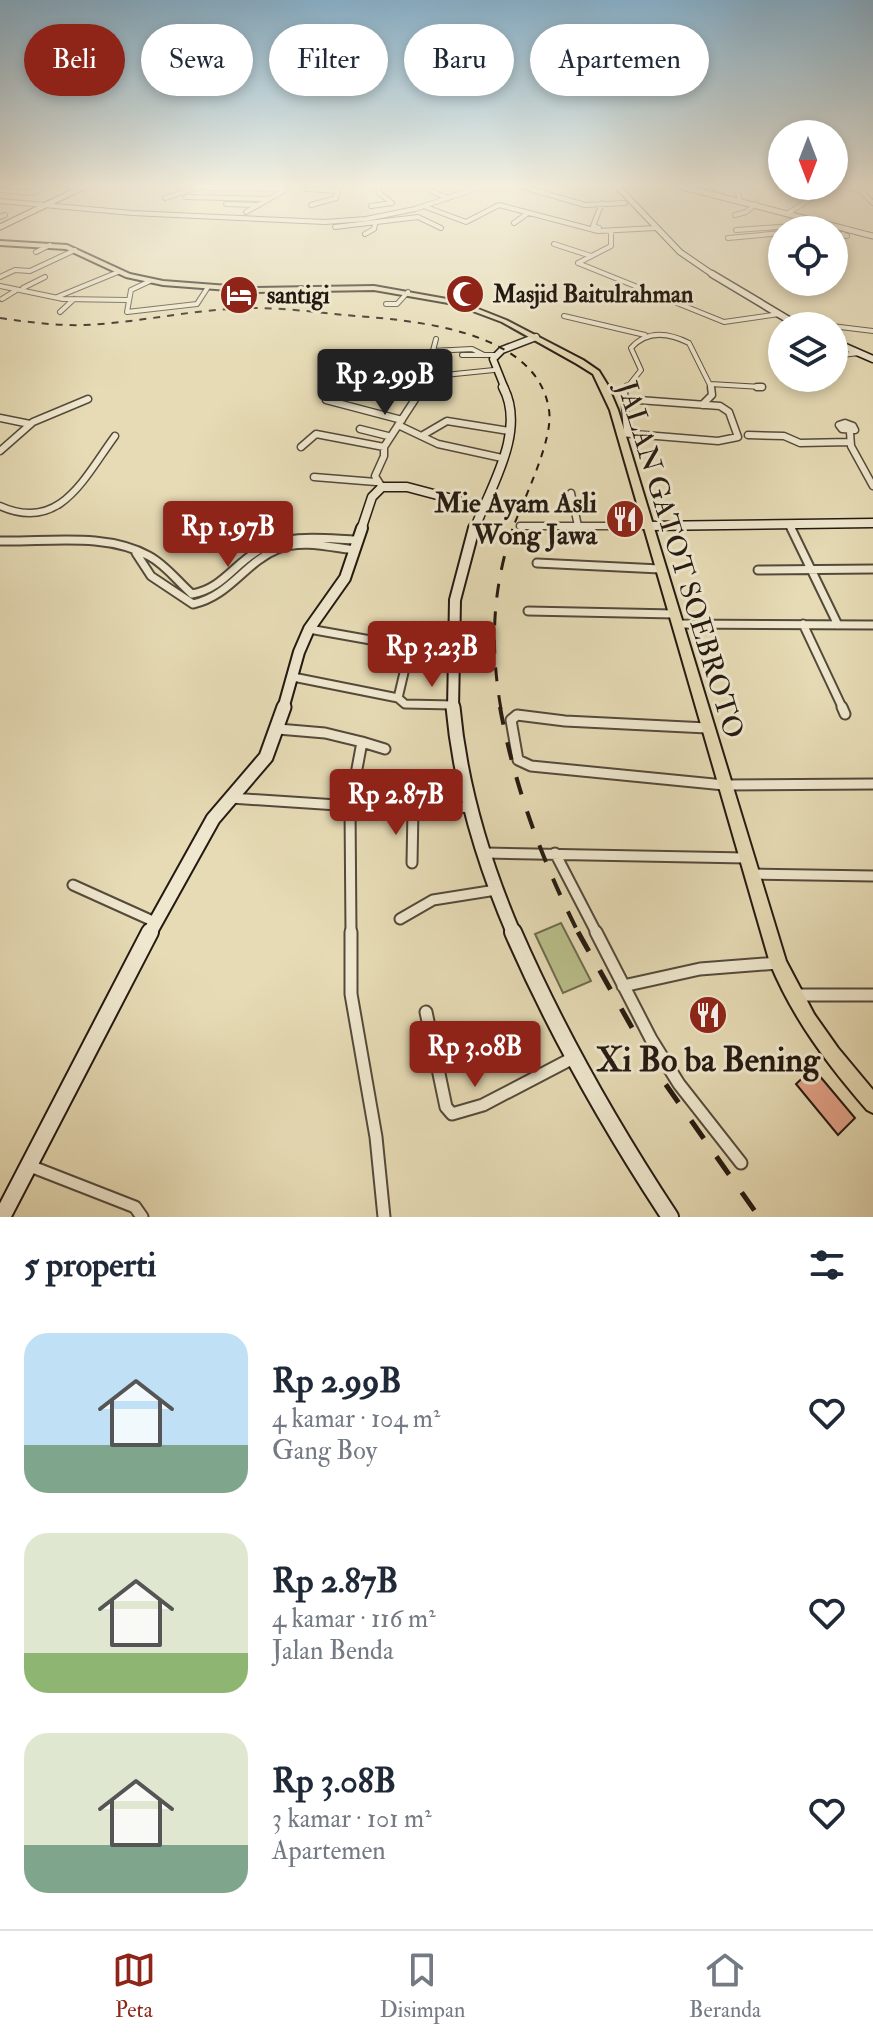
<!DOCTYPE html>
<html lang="id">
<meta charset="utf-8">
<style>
:root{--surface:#fff;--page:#f6f6f7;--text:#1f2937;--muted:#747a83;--line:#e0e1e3;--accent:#8f2418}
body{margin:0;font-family:"IM FELL Double Pica",serif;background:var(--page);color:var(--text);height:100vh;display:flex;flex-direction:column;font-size:30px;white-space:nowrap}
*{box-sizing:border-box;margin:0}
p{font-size:26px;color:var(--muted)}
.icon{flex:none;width:44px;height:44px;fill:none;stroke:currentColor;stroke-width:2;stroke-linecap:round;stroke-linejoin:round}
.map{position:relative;height:1217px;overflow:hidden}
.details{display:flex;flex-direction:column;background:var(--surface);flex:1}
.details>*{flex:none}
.banner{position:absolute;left:24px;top:24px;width:826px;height:72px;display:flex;gap:16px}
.needle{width:52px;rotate:180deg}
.fabs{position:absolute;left:768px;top:120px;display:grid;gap:16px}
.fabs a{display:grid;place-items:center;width:80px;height:80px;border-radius:50%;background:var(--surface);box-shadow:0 4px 12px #0003;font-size:40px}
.price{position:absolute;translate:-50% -68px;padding:0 18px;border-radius:8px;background:var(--accent);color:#fff;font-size:26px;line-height:52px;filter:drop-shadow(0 2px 4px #0008)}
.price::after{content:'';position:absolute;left:50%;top:48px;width:24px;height:18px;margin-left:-12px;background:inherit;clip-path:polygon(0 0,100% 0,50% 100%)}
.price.on{background:#222;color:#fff}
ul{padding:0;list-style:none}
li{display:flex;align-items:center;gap:24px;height:200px;padding:0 24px}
li span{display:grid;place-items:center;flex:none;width:224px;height:160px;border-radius:24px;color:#555}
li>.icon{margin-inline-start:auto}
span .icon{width:96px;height:96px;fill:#fffc;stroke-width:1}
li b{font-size:34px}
h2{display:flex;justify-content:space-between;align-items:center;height:96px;padding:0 24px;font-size:34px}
.tag{padding:0 28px;border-radius:36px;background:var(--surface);box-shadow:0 4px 12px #0003;font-size:28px;line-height:72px}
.tag.on{background:var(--accent);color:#fff}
.tab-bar{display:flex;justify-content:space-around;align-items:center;height:112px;border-top:2px solid var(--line);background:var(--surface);font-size:22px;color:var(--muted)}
.tab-bar a{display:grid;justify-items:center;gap:4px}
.tab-bar .on{color:var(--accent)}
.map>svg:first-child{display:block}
.green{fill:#b9bf8a;stroke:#6e6c4e;stroke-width:2}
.building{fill:#e3a389;stroke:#241a12;stroke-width:2}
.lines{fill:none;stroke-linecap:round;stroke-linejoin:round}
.street-far4-casing{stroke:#544a3b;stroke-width:6}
.street-far3-casing{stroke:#544a3b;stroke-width:9}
.street-far2-casing{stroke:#544a3b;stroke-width:11}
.street-far1-casing{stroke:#544a3b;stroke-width:13}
.street-casing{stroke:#544a3b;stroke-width:15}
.secondary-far5-casing{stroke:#241a12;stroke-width:7}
.secondary-far4-casing{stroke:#241a12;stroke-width:9}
.secondary-far3-casing{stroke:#241a12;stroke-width:11}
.secondary-far2-casing{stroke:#241a12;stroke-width:14}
.secondary-far1-casing{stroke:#241a12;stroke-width:17}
.secondary-casing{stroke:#241a12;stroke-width:20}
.primary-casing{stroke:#241a12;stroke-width:4}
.street-far4{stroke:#efe8cf;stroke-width:4}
.street-far3{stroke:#efe8cf;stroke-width:6}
.street-far2{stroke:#efe8cf;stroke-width:7}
.street-far1{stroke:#efe8cf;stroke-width:9}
.street{stroke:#efe8cf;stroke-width:11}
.secondary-far5{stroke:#efe8cf;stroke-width:5}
.secondary-far4{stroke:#efe8cf;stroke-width:6}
.secondary-far3{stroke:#efe8cf;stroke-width:8}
.secondary-far2{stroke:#efe8cf;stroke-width:10}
.secondary-far1{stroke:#efe8cf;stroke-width:13}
.secondary{stroke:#efe8cf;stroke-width:16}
.primary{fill:#e6dbb5;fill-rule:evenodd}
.rail-far3{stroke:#241a12;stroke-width:2;stroke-dasharray:7 7;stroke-linecap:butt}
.rail-far2{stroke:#241a12;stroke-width:3;stroke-dasharray:14 14;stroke-linecap:butt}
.rail-far1{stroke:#241a12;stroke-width:4;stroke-dasharray:18 18;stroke-linecap:butt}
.rail{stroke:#241a12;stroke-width:5;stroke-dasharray:22 22;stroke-linecap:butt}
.labels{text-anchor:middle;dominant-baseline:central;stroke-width:6;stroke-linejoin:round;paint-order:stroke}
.far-poi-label{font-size:24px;font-weight:bold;fill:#241a12;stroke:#efe8cf;text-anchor:start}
.poi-label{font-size:28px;font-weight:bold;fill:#241a12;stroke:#efe8cf;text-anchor:end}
.street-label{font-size:28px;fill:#241a12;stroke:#efe8cf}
.near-poi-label{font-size:34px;font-weight:bold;fill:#241a12;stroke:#efe8cf}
</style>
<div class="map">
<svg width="873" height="1217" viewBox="0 0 873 1217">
<rect width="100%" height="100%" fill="#e6dbb5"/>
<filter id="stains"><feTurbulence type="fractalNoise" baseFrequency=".0025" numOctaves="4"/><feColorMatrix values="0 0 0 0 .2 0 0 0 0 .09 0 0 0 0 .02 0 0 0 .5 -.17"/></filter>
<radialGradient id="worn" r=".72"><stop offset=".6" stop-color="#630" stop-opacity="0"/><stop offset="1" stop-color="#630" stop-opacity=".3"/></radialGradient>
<path class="green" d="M561 923 591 981 563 993 535 934Z"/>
<path class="building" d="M813 1068 855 1118 838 1135 796 1084Z"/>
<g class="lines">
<defs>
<path id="street-far4" d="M67 186 82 188
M520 186 585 205 625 203
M736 186 740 200
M847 186 861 191 873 203
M205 188 287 189
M307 189 337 191
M0 190 33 193 47 186
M433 192 448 198
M797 192 810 186
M186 197 268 199
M165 198 202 186
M0 201 132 213 325 222 366 219 415 209 483 186
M226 204 255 205
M311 205 336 198 339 186
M371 206 392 203 379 193 378 186
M426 207 466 222 499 205 598 231 656 228
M246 212 285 190
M787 214 810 199 841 186
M735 215 746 212 756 204
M0 217 5 215
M514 223 528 213
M335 227 418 217 441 228
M599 228 593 226 602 203
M736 230 807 225
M365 234 374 229 375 224
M843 234 847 236 838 235Z
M728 238 782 233
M554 244 591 256
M36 252 50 245
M834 252 838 259
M578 263 724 322 779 314
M578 263 611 246V232
M0 277 15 270 30 271 75 250
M150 281 131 290 127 312 197 304 208 287
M0 286 63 299 127 300
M23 288 45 277
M57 297 118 272
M2 299 15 291
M386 304H397L408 292
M60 312 74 299
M564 316 645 335
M791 321 873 331
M432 351 472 349 484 355
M462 355H494
M842 355 859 353
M368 364 388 369
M425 377 494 370
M710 384 762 387
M380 385 388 369 426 373
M423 389 436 339
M626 389 641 370 631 348C647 330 669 333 689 343L712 389"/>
<path id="street-far3" d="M757 387H762
M326 400 402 420
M702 405 712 395 711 387
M0 418 30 424
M845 423 853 426 855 430 842 429 839 425Z
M398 425 438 444 502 458
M360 429 388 436
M850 432 851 446 873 486
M620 433 718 441 738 437 729 412 720 406 625 399
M627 433 624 391 627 387
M423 435 447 421 509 431
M748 435 784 436 800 443 850 442
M301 447 316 434 384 447
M0 451 33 422 88 399
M314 477 376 482
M382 487 375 476 384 456V447L423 387
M571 493 578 526
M0 506C60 533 84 478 115 436
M789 524 792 530
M520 526H648"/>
<path id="street-far2" d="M791 528 838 625
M0 541C48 542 106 532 149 556 166 565 178 582 192 594 222 589 234 564 259 550 288 533 325 539 357 540
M136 553 151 576 193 604C230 596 245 562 278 549 301 539 330 547 354 550
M537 563 660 569
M758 570 873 569
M528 611 674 614
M677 624 873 625
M803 624 843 709
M309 629 410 647 398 698
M293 677 398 698 405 704 453 705"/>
<path id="street-far1" d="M842 707 845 714
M707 728 565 721 517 715 511 720 518 760 531 766 724 785 873 784
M278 729 325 733 362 742
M231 798 413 810 472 807
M486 853 746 858
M555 853 597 934
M412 863 413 810
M751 874 873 876
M73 885 155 922
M400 919 433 900 496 890
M351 934 350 806 362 742 385 749"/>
<path id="street" d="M351 932V994L376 1137 384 1217
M596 932 651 1039 679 1084 741 1163
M623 986 700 969 778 963
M795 995H873
M426 1012 446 1107 452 1114 483 1105 573 1058
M30 1166 135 1207 142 1217"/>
<path id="secondary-far5" d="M617 186 680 252 715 276
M679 186 873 236
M0 227 85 186"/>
<path id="secondary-far4" d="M712 274 799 326
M834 342 873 359
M505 389 493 359 502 350 536 337"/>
<path id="secondary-far3" d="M648 526 873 523
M361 530 372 497 382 487H407L483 507
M474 530C490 488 527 431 503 387"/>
<path id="secondary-far2" d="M283 709 299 652 309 629 345 578 362 528
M453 709 455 600 474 528"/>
<path id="secondary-far1" d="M453 707C460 784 484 864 514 934
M149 934 213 819 266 757 284 707"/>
<path id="secondary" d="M513 932C557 1033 610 1126 670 1217
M2 1217 150 932"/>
<path id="primary" d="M0 241 67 245 130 274 163 281 255 288 374 286 458 301 506 320 583 360 599 371 607 384 618 410 786 961 814 1014 838 1048 873 1090V1113L867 1110C828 1065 793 1019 770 963L610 410 593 374 577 364 502 322 454 304 374 290 255 292 163 285 126 277 66 249 0 245Z"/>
</defs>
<use href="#street-far4" class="street-far4-casing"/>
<use href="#street-far3" class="street-far3-casing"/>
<use href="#street-far2" class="street-far2-casing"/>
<use href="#street-far1" class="street-far1-casing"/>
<use href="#street" class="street-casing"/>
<use href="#secondary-far5" class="secondary-far5-casing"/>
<use href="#secondary-far4" class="secondary-far4-casing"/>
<use href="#secondary-far3" class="secondary-far3-casing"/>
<use href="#secondary-far2" class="secondary-far2-casing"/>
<use href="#secondary-far1" class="secondary-far1-casing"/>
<use href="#secondary" class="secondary-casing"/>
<use href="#primary" class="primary-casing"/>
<use href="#street-far4" class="street-far4"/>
<use href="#street-far3" class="street-far3"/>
<use href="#street-far2" class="street-far2"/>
<use href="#street-far1" class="street-far1"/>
<use href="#street" class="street"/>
<use href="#secondary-far5" class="secondary-far5"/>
<use href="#secondary-far4" class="secondary-far4"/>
<use href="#secondary-far3" class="secondary-far3"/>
<use href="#secondary-far2" class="secondary-far2"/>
<use href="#secondary-far1" class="secondary-far1"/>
<use href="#secondary" class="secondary"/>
<use href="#primary" class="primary"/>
<path class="rail-far3" d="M0 318C28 322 56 326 84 325 133 323 181 312 229 309 267 306 306 311 344 315 406 320 537 327 549 410 554 439 523 501 512 530"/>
<path class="rail-far2" d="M501 709C490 647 492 588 513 528"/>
<path class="rail-far1" d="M500 707C514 786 543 863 579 934"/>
<path class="rail" d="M578 932 657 1072 759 1217"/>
</g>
<linearGradient id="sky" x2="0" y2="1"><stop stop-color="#88b6d4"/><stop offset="0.52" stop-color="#f4efde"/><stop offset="1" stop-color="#f4efde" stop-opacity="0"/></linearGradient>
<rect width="873" height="357" fill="url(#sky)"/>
<defs>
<symbol id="mosque-disc" viewBox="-11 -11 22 22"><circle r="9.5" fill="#8f2418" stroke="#efe8cf"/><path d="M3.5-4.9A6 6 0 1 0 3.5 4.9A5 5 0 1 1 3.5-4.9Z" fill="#fff"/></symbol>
<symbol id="hotel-disc" viewBox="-11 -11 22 22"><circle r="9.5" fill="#8f2418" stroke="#efe8cf"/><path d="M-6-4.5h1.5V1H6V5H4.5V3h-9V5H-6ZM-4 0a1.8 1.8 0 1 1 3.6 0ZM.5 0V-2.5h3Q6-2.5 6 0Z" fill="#fff"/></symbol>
<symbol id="restaurant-disc" viewBox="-11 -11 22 22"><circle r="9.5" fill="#8f2418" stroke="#efe8cf"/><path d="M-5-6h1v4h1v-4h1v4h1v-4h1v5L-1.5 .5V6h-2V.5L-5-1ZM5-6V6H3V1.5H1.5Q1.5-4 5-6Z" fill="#fff"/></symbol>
</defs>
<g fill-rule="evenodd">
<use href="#mosque-disc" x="443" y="272" width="44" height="44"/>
<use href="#hotel-disc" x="217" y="273" width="44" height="44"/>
<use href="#restaurant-disc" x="603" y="497" width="44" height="44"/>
<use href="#restaurant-disc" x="686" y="993" width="44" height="44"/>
</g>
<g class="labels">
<g class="far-poi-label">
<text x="493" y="294">Masjid Baitulrahman</text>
<text x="267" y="295">santigi</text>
</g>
<g class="poi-label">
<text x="597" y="503">Mie Ayam Asli<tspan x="597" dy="32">Wong Jawa</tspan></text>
</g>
<g class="street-label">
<text transform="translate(680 560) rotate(73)">JALAN GATOT SOEBROTO</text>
</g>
<g class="near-poi-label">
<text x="708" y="1060">Xi Bo ba Bening</text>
</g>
</g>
<rect width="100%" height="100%" filter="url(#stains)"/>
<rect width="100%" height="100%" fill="url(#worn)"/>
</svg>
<div class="fabs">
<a><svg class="needle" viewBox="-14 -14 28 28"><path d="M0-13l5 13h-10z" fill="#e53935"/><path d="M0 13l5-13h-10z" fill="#747a83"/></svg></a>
<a><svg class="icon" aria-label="locate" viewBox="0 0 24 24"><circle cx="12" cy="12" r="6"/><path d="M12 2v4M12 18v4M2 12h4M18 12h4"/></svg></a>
<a><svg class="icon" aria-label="layers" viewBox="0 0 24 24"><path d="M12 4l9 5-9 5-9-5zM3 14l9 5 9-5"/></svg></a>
</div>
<b class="price on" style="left:385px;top:417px">Rp 2.99B</b>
<b class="price" style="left:228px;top:569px">Rp 1.97B</b>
<b class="price" style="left:432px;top:689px">Rp 3.23B</b>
<b class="price" style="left:396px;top:837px">Rp 2.87B</b>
<b class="price" style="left:475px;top:1089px">Rp 3.08B</b>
<div class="banner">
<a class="tag on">Beli</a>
<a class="tag">Sewa</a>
<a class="tag">Filter</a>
<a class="tag">Baru</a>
<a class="tag">Apartemen</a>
</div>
</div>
<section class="details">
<h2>5 properti<svg class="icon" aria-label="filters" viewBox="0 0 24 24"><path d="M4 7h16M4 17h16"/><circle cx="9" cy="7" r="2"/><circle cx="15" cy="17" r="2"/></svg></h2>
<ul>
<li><span style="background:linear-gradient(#bfe0f5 70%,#7fa58c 0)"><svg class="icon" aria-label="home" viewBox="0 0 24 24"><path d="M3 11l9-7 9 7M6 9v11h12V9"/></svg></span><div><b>Rp 2.99B</b><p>4 kamar · 104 m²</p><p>Gang Boy</p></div><svg class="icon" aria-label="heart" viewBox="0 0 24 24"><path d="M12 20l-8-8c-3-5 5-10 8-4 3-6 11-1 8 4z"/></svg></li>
<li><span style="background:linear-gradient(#dfe7d0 75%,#8fb573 0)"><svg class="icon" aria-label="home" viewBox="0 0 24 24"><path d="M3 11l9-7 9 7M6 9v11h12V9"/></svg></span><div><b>Rp 2.87B</b><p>4 kamar · 116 m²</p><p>Jalan Benda</p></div><svg class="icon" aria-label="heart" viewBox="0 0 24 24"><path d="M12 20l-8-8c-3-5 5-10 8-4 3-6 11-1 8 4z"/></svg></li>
<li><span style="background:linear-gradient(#dfe7d0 70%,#7fa58c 0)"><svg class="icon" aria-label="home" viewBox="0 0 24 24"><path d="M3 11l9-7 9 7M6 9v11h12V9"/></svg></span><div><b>Rp 3.08B</b><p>3 kamar · 101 m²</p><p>Apartemen</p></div><svg class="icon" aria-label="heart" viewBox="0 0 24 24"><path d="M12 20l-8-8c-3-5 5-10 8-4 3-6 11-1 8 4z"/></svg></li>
</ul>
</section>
<nav class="tab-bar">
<a class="on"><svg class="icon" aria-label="map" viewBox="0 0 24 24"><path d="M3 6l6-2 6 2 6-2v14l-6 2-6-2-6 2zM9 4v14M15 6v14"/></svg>Peta</a>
<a><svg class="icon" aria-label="saved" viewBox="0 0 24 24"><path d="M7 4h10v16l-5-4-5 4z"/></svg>Disimpan</a>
<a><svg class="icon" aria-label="home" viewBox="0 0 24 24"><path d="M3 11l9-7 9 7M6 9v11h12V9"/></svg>Beranda</a>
</nav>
